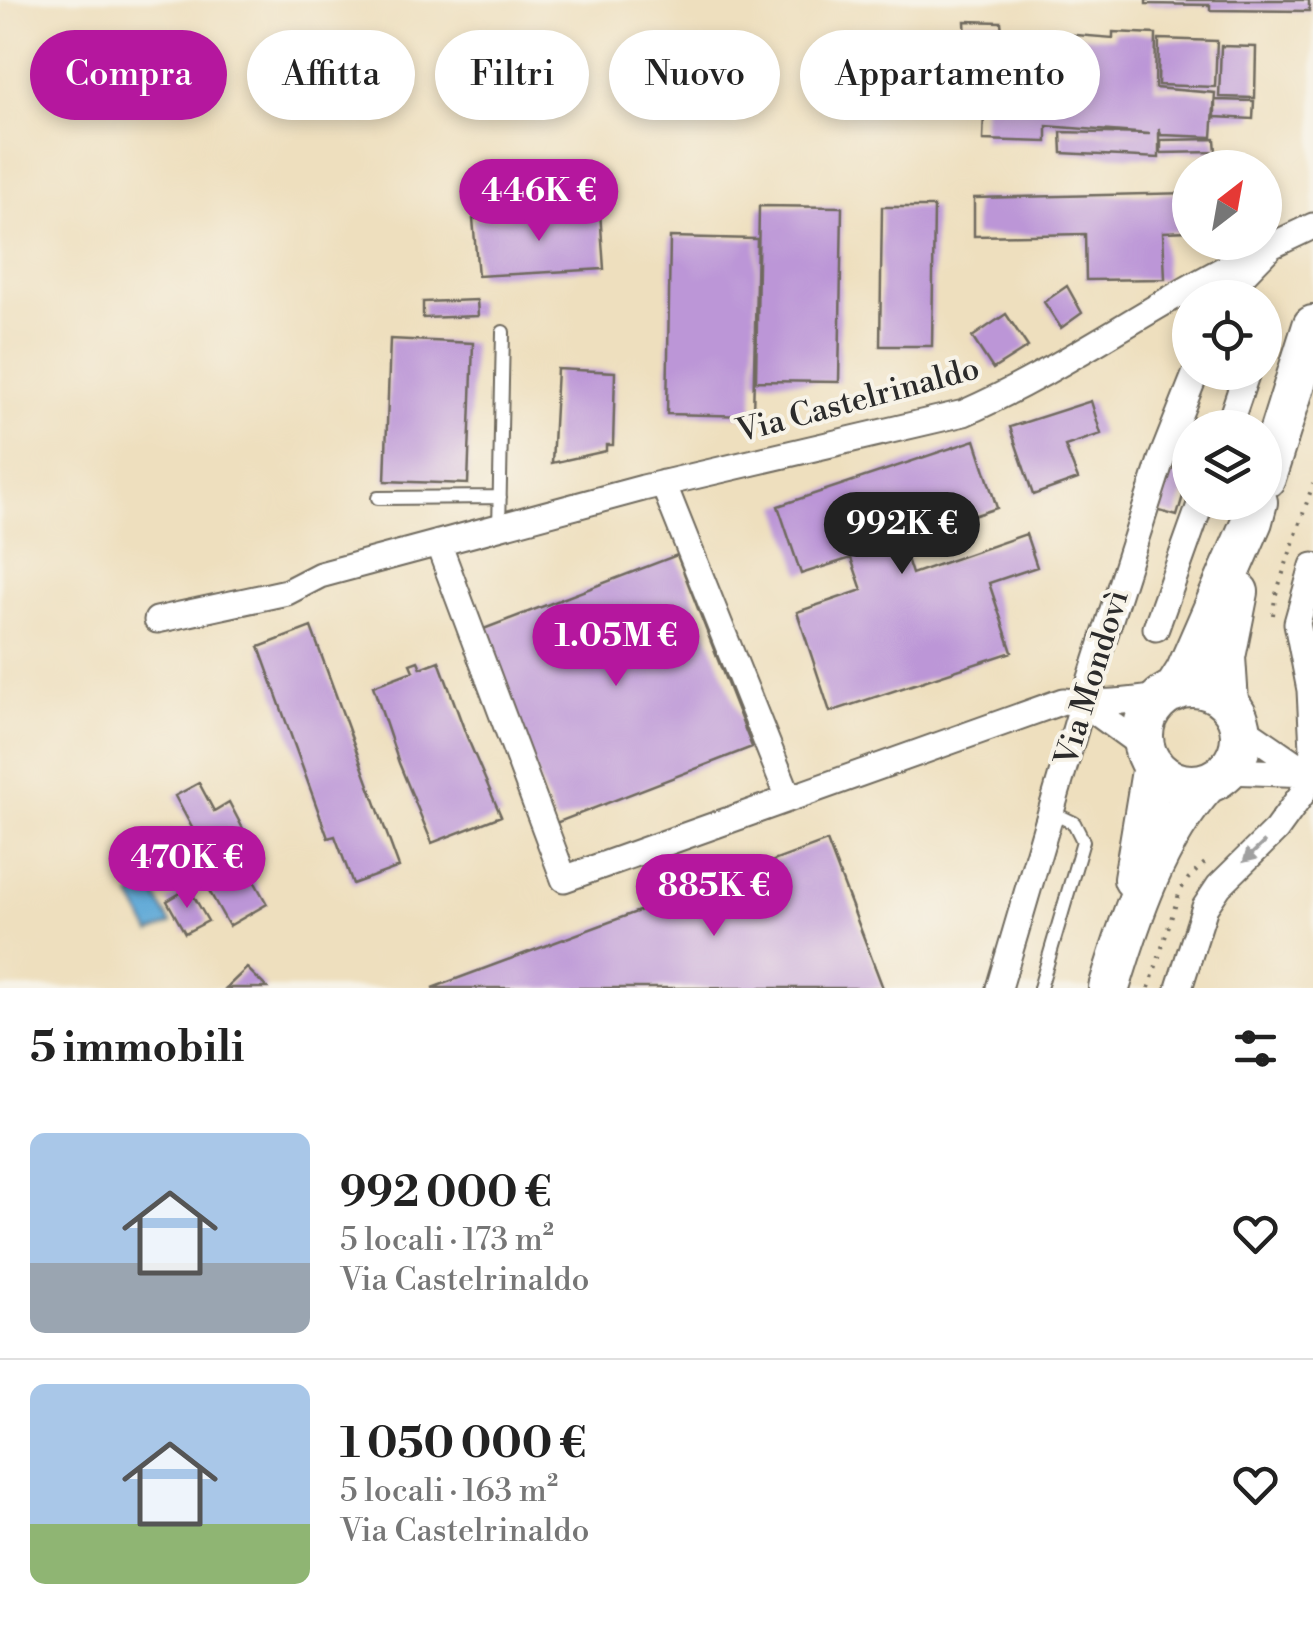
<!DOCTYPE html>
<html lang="it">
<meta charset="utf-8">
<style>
:root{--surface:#fff;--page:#f6f6f6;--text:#222;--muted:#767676;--line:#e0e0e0;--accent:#b5179e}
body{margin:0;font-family:"Libre Bodoni",serif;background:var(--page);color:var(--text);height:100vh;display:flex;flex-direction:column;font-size:38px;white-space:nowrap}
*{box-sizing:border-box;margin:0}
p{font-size:32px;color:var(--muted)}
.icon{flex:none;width:55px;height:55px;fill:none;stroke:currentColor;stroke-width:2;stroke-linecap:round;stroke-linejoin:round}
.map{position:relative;height:988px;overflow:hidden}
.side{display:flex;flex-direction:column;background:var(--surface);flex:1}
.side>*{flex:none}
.hud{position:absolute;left:30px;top:30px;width:1255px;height:90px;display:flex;gap:20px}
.needle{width:65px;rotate:31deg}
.controls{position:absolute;left:1172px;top:150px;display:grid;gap:20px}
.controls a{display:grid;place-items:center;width:110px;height:110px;border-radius:50%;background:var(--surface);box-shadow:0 5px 15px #0003;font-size:50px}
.price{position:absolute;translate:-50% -85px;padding:0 22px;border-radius:35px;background:var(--accent);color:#fff;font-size:32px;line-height:65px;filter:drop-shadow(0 2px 5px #0008)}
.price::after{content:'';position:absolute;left:50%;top:60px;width:30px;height:22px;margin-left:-15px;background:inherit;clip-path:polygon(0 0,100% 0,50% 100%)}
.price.current{background:#222;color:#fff}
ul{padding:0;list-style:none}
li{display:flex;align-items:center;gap:30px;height:250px;padding:0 30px}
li+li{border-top:2px solid var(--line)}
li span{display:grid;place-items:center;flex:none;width:280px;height:200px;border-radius:15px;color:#555}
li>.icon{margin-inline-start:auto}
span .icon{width:120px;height:120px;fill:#fffc;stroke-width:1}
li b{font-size:42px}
h2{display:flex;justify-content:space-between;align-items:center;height:120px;padding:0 30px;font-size:42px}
.chip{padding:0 35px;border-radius:45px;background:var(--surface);box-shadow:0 5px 15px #0003;font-size:35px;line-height:90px}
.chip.current{background:var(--accent);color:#fff}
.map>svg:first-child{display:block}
.water{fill:#5fa9d7;stroke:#456a81;stroke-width:2.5}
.building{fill:#bc96d7}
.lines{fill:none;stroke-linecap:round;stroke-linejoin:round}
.service-casing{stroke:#6f6a5e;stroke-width:16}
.minor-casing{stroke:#6f6a5e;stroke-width:29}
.primary-casing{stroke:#6f6a5e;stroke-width:44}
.path{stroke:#6f6a5e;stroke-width:4;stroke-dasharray:2.5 8;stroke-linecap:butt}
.service{stroke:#fff;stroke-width:12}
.minor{stroke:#fff;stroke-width:25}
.primary{stroke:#fff;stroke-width:40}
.oneway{fill:#a0a0a0}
.labels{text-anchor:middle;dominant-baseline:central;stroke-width:8;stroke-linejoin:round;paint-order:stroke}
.street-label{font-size:32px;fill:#2b2b2b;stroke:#f7f3e8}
</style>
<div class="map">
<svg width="1313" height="988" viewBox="0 0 1313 988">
<rect width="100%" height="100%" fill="#f7f3e8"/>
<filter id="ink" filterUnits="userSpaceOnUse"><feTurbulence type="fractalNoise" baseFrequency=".01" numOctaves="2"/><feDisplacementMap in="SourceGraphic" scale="20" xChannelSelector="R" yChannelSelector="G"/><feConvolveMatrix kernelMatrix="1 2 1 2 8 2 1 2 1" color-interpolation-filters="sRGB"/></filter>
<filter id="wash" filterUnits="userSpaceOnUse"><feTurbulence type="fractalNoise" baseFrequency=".0048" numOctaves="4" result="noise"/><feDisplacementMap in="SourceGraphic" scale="40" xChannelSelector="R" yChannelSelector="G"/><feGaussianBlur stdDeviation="2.25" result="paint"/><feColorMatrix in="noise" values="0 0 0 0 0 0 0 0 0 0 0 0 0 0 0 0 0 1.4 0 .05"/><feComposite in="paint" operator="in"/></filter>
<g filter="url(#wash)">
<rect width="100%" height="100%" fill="#eedfbe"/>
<path class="water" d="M151 887 171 924 151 933 131 896Z"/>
<g id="blocks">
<path class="building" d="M1146 0H1309V11L1210 10V5L1146 4Z
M965 21 1001 22 1002 31H987V43L966 42Z
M1113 32 1156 34 1155 88 1215 93 1212 137 1161 135 1159 129V158L1062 153 1061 132 1150 134 1047 126V142L983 140 986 57 1050 59 1051 33 1113 38Z
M1159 39 1217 41 1215 87 1158 85Z
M1221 46 1256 47 1255 98 1219 97Z
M1215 100 1254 101 1253 119 1215 117Z
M1215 139 1216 152 1161 153V140Z
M1190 193V231L1163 232 1165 279 1086 280 1085 234 974 236V198Z
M759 206 842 207 839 382 756 381Z
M882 207H934L932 346H880Z
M600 212 604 269 478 276 473 219Z
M670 237 757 239 753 416 667 414Z
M1067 286 1082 313 1061 328 1044 302Z
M477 300 478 316 423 318V302Z
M1006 314 1028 347 993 369 972 337Z
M390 339 473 343 468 484 385 481Z
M557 369 615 372 613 445H606V451L552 463Z
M1091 401 1101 434 1065 446 1078 479 1033 495 1010 427Z
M975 440 997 508 901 540 912 574 1026 534 1037 567 989 583 1012 652 830 712 797 612 862 590 851 558 801 574 778 506Z
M1170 466 1190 472 1177 516 1156 510Z
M677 555 752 747 556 823 481 630Z
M311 627 399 867 353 884 335 836 328 838 259 647Z
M418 661 421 668 439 661 467 737 501 816 432 843 399 763 373 686 413 671 410 664Z
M199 783 214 811 229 802 261 863 248 870 267 904 229 926 198 871 211 863 175 796Z
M827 841 883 988H432Z
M189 888 208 921 185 933 167 901Z
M247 968 267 988H226Z"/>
</g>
</g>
<g filter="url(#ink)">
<use href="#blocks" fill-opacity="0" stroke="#6f6a5e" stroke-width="2.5"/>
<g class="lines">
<defs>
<path id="service" d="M378 498 500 497
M499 529 503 332
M1040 988 1083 841 1074 823 1051 812"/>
<path id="minor" d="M1229 298 1239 279 1271 246 1313 226
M1228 428 1247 372
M663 483 789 798
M438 543 564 879 1063 701C1097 705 1131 701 1165 696
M157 620 287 592 320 575 643 488 964 413C1071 366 1165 294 1271 246
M1156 628 1201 502
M1083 703 1145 748
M1240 726 1310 774
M1226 771 1313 774
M999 988 1083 703 1161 460 1196 372
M1179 988 1205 907 1219 886 1276 830 1302 794 1310 774 1313 749 1310 690 1297 623 1313 566"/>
<path id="primary" d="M1265 478 1313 326
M1143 736a49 49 0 1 1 98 0a49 49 0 1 1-98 0Z
M1174 691 1186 672 1252 521 1257 502
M1228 702 1225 657 1238 592
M1134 879 1153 765
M1109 988C1131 916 1156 839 1207 783"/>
</defs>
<use href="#service" class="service-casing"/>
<use href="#minor" class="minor-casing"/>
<use href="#primary" class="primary-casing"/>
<path class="path" d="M1273 615 1275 597 1313 484
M1149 988 1180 891 1188 879 1209 859"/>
<use href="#service" class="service"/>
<use href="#minor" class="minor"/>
<use href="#primary" class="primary"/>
</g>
<defs><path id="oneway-solid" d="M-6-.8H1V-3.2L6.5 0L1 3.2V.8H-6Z" transform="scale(2.5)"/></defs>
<use class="oneway" href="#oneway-solid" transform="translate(1254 852) rotate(136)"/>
</g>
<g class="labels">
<g class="street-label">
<text transform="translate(858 400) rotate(-15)">Via Castelrinaldo</text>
<text transform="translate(1092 678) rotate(-73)">Via Mondovì</text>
</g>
</g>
</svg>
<div class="controls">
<a><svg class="needle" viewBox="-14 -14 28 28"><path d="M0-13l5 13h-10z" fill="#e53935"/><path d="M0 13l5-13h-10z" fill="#767676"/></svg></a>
<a><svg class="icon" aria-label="locate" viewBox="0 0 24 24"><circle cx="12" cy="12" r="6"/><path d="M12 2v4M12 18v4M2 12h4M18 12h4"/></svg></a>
<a><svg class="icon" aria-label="layers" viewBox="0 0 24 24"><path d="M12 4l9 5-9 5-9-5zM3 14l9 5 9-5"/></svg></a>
</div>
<b class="price" style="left:539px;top:244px">446K €</b>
<b class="price current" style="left:902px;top:577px">992K €</b>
<b class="price" style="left:616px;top:689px">1.05M €</b>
<b class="price" style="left:187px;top:911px">470K €</b>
<b class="price" style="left:714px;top:939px">885K €</b>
<div class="hud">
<a class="chip current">Compra</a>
<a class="chip">Affitta</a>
<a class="chip">Filtri</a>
<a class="chip">Nuovo</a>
<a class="chip">Appartamento</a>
</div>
</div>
<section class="side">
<h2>5 immobili<svg class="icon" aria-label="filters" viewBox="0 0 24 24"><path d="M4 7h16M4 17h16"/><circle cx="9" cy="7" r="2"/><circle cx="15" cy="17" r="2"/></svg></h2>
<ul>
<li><span style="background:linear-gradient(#a9c7e8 65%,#9aa5b1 0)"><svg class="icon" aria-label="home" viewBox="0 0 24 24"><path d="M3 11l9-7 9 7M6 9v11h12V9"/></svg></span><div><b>992 000 €</b><p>5 locali · 173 m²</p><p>Via Castelrinaldo</p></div><svg class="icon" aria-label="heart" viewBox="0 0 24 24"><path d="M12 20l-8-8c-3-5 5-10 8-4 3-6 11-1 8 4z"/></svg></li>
<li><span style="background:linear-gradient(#a9c7e8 70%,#8fb573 0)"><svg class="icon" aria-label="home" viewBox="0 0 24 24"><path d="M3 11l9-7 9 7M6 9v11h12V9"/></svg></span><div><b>1 050 000 €</b><p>5 locali · 163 m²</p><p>Via Castelrinaldo</p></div><svg class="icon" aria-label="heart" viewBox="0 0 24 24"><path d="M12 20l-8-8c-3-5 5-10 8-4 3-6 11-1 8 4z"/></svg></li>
</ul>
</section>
